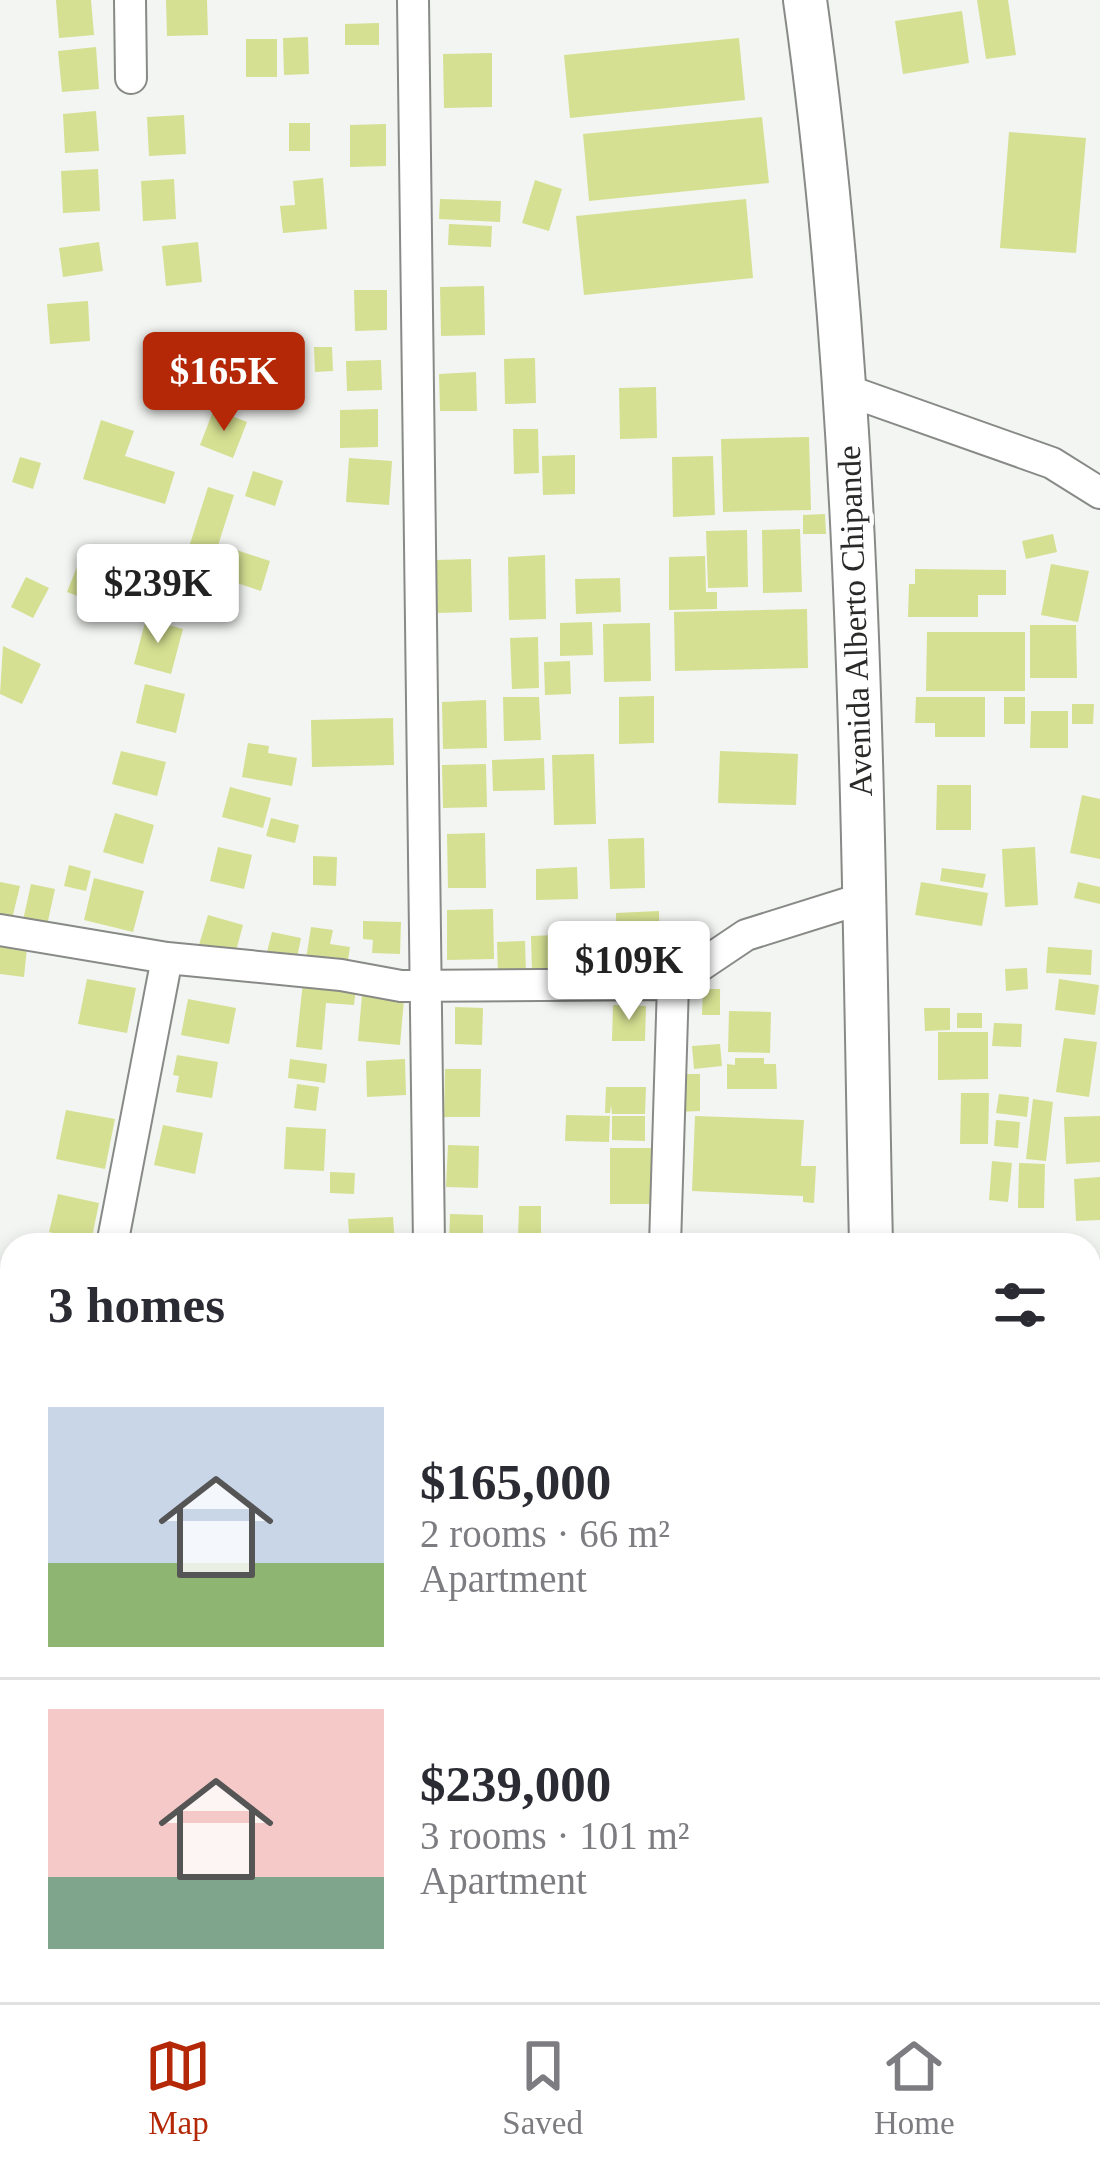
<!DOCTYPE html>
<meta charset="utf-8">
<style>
:root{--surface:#fff;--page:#f7f7f7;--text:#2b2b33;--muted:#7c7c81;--line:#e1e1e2;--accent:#b42807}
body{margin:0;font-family:Georgia,serif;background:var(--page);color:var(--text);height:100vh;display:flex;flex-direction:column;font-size:45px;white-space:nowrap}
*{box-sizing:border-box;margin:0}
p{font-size:39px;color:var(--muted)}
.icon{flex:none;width:66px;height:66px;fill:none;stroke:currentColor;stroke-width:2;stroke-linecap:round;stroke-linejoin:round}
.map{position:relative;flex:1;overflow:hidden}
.sheet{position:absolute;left:0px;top:1233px;width:1101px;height:771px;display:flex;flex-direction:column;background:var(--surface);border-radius:36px 36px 0 0;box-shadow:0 6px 18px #0003}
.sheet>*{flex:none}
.price{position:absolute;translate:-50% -102px;padding:0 27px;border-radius:12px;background:#fff;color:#222;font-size:39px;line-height:78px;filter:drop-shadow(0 3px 6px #0008)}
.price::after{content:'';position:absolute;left:50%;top:72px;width:36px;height:27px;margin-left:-18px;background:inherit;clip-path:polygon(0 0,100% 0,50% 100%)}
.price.on{background:var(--accent);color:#fff}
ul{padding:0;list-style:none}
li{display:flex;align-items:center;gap:36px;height:300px;padding:0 48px}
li+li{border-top:3px solid var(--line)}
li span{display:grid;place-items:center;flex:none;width:336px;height:240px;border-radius:0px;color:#555}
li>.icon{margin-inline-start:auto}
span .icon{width:144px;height:144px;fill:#fffc;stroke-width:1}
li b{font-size:51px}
h2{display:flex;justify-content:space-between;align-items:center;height:144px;padding:0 48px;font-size:51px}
.menu{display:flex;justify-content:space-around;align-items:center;height:168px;border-top:3px solid var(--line);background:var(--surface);font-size:33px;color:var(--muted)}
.menu a{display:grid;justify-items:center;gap:6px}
.menu .on{color:var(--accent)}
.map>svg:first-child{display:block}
.building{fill:#d5e092}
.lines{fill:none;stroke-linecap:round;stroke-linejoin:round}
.street-casing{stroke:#888a87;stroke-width:34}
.secondary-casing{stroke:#888a87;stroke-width:46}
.street{stroke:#fff;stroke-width:30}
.secondary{stroke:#fff;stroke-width:42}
.labels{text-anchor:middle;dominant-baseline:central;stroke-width:9;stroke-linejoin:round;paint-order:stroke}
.street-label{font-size:33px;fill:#292a28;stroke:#fff}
</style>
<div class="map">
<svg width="1100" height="2002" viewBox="0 0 1100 2002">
<rect width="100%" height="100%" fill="#f3f5f2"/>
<path class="building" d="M56 0H91L94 35 59 38Z
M166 0H207L208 35 167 36Z
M977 0H1008L1016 55 986 59Z
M962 11 969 63 903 74 895 21Z
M379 23V45H345V24Z
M308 37 309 74 284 75 283 38Z
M739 38 745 100 570 118 564 55Z
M246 39H277V77H246Z
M96 47 99 89 62 92 58 51Z
M492 53V107L444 108 443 54Z
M96 111 99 151 65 153 63 114Z
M184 115 186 154 149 156 147 117Z
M762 117 769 183 589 201 583 134Z
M289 123H310V151H289Z
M386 124V166L350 167V125Z
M1009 132 1086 138 1076 253 1000 248Z
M98 169 100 211 63 213 61 171Z
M323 178 327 229 283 233 280 206 295 205 293 181Z
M174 179 176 219 143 221 141 181Z
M535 180 562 189 549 231 522 223Z
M440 199 501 201 500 222 439 219Z
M746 199 753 278 584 295 576 216Z
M449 224 492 226 491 247 448 245Z
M99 242 103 271 63 277 59 248Z
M198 242 202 282 166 286 162 246Z
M484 286 485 335 441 336 440 287Z
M354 290H387V330L355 331Z
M88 301 90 341 50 344 47 304Z
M314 347H332L333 371 315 372Z
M535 358 536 403 505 404 504 359Z
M381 360 382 390 347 391 346 361Z
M258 361 299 362 300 405H257Z
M476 372 477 411H440L439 374Z
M656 387 657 438 620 439 619 388Z
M214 409 247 422 233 458 200 445Z
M378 409V447L340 448V410Z
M101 420 134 431 125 456 175 472 165 504 83 479Z
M513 429H538L539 473 514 474Z
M809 437 811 510 723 512 721 439Z
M575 455V494L543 495 542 456Z
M713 456 715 515 673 517 672 457Z
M20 457 41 463 33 489 12 482Z
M349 458 392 461 389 505 346 502Z
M253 471 283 481 275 506 245 496Z
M208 487 234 495 210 571 184 563Z
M825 514 826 534H803V515Z
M800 529 802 592 763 593 762 530Z
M747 530 748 587 708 588 706 531Z
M1053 534 1057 552 1026 559 1022 541Z
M221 545 270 561 261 591 212 575Z
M545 555 546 619 509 620 508 557Z
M705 556 706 592H717V609L669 610V557Z
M80 559 106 570 93 602 67 592Z
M471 559 472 612 437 613 436 560Z
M120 562 154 575 143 605 109 592Z
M1051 564 1089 571 1078 622 1041 615Z
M915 569 1006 570V595H978V617H908L909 584H915Z
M26 577 49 588 33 618 11 607Z
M620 578 621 612 576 614 575 579Z
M807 609 808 668 675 671 674 612Z
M146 619 183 629 171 674 134 664Z
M592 622 593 655 560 656V623Z
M650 623 651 681 604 682 603 624Z
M1030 625H1076L1077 678H1030Z
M927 632H1025V691H926Z
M538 637 539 688 512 689 510 638Z
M3 646 41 664 22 704 0 694Z
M570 661 571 694 545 695 544 662Z
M145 684 185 694 176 733 136 723Z
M654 696V743L619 744V697Z
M503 697H539L541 740 504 741Z
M916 697H985V737H935V723H915Z
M1004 697H1025V724H1004Z
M486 700 487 748 443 749 442 702Z
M1072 704H1094L1093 724H1072Z
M1031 711H1068V748H1030Z
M393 718 394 765 312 767 311 720Z
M248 743 269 746 268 753 297 758 292 786 242 777Z
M121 751 166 762 157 796 112 784Z
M720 751 798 754 796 805 718 803Z
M594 754 596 824 554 825 552 755Z
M544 758 545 790 493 791 492 760Z
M486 764 487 807 443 808 442 765Z
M937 785H971V830H936Z
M230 787 271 798 263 828 222 817Z
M1082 795 1100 799V859L1070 853Z
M115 813 154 825 143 864 103 852Z
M271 818 299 825 295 843 266 836Z
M485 833 486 888H448L447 834Z
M644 838 645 888 610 889 608 839Z
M218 847 252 855 244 889 210 881Z
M1035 847 1038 905 1005 907 1002 849Z
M313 856 337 857 336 886 313 885Z
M69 865 91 871 86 891 64 886Z
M577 867 578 899 536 900V869Z
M942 868 986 874 983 888 940 881Z
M94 878 144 891 133 932 84 920Z
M0 882 20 886 11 923 0 920Z
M921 882 988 893 982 926 915 915Z
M1078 882 1100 887V904L1074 898Z
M31 884 55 889 46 930 22 925Z
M493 909 494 959 447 960V910Z
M659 911 660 971 617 973 616 913Z
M208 915 243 925 234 958 198 948Z
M363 921 401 922 400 954 372 953 373 940 363 939Z
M311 927 333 930 330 944 350 947 346 972 305 965Z
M272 932 301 938 295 967 265 960Z
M557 935 558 972 532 973 531 936Z
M525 941 526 973 498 975 497 942Z
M0 946 27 948 24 977 0 974Z
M1048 947 1092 950 1091 975 1046 973Z
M1027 968 1028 989 1006 991 1005 969Z
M87 979 136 988 127 1033 78 1024Z
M1059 979 1099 985 1095 1015 1055 1010Z
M303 982 356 987 354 1005 326 1003 322 1050 296 1047Z
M703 989H720V1015H702Z
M362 995 404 999 400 1045 358 1041Z
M188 999 236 1008 229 1044 181 1035Z
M613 1005 646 1006 645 1041H612Z
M455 1007 483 1008 482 1045 455 1044Z
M924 1008H950V1030L925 1031Z
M729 1011 771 1012 770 1053 728 1052Z
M957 1013H982V1028H957Z
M994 1023 1022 1024 1021 1047 992 1046Z
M938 1032H988V1079L938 1080Z
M1064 1038 1097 1042 1089 1097 1056 1092Z
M720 1044 722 1066 694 1069 692 1046Z
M177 1055 218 1062 212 1098 176 1092 179 1076 173 1075Z
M735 1058H764V1064H776L777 1089H727V1064L735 1065Z
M290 1059 327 1064 325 1083 288 1078Z
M405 1059 406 1095 367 1097 366 1061Z
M445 1069H481L480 1117H444Z
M677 1074H700V1111L677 1112Z
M297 1084 319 1087 316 1111 294 1108Z
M606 1087H646L645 1114H612L611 1105 610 1113H605Z
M961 1093H989L988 1144H960Z
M999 1094 1029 1097 1027 1117 996 1113Z
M1033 1099 1053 1102 1046 1161 1026 1159Z
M66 1110 115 1119 105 1169 56 1159Z
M566 1115 610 1116 609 1142 565 1141Z
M612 1116H645V1141L612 1140Z
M695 1116 804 1120 801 1166H816L814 1203 803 1202V1196L692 1191Z
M1100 1116V1162L1066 1164 1064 1117Z
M996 1120 1020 1122 1018 1148 994 1146Z
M163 1125 203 1133 195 1174 154 1165Z
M286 1127 326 1129 324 1171 284 1169Z
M448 1145 479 1146 478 1188 446 1187Z
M610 1148H655V1204H610Z
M992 1161 1012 1163 1008 1202 989 1200Z
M1019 1163 1045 1164 1044 1208H1018Z
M330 1172 355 1173 354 1194 330 1193Z
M1100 1177V1220L1076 1221 1074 1179Z
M58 1194 99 1203 91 1242 49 1232Z
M519 1206H541V1238H518Z
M450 1214 483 1215V1245H449Z
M393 1217 395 1245H350L348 1219Z
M2 1355 12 1358V1407L0 1404Z
M1089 1450 1100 1451V1487L1089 1486Z
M0 1599 12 1601V1640L0 1638Z
M0 1645 12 1646V1682L0 1680Z
M1089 1760H1100V1931H1089Z
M1089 1977 1100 1978V2002L997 1999 998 1992H1089Z
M19 1992H56V2002H19Z
M264 1992H307V2002H264Z
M460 1992H504V2002H460Z"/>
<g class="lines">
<defs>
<path id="street" d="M130 0 131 78
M413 0 429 1245
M846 390 1052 463 1100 493
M0 930 167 958
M112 1245 167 958 341 975 401 986 673 984
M665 1245 673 984 746 935 864 898
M0 1424 12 1426
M6 1840V1896L12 1907
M1089 1967 1100 1968
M441 2002V1992"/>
<path id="secondary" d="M805 0C863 412 862 830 871 1245
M892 1992V2002"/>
</defs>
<use href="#street" class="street-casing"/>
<use href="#secondary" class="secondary-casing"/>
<use href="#street" class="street"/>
<use href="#secondary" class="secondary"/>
</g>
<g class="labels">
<g class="street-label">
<text transform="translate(855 621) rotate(-92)">Avenida Alberto Chipande</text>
</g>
</g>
</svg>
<b class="price on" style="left:224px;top:434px">$165K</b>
<b class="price" style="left:158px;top:646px">$239K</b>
<b class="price" style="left:629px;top:1023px">$109K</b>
<section class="sheet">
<h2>3 homes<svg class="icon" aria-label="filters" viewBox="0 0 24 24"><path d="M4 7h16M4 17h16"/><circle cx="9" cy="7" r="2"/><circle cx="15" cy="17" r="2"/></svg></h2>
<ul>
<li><span style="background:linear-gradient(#c9d6e8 65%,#8fb573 0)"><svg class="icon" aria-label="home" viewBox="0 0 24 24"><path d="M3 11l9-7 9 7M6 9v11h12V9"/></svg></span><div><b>$165,000</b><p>2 rooms · 66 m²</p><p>Apartment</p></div></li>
<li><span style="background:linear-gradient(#f6c9c9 70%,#7fa58c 0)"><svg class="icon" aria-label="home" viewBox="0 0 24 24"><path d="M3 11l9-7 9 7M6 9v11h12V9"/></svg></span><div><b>$239,000</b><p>3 rooms · 101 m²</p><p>Apartment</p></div></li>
</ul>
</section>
</div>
<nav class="menu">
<a class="on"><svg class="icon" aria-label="map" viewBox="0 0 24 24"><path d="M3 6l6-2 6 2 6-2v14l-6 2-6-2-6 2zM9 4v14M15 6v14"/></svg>Map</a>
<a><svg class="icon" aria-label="saved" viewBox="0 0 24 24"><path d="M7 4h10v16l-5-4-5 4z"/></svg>Saved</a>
<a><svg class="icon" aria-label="home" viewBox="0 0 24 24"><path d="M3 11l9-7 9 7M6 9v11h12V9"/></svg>Home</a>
</nav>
